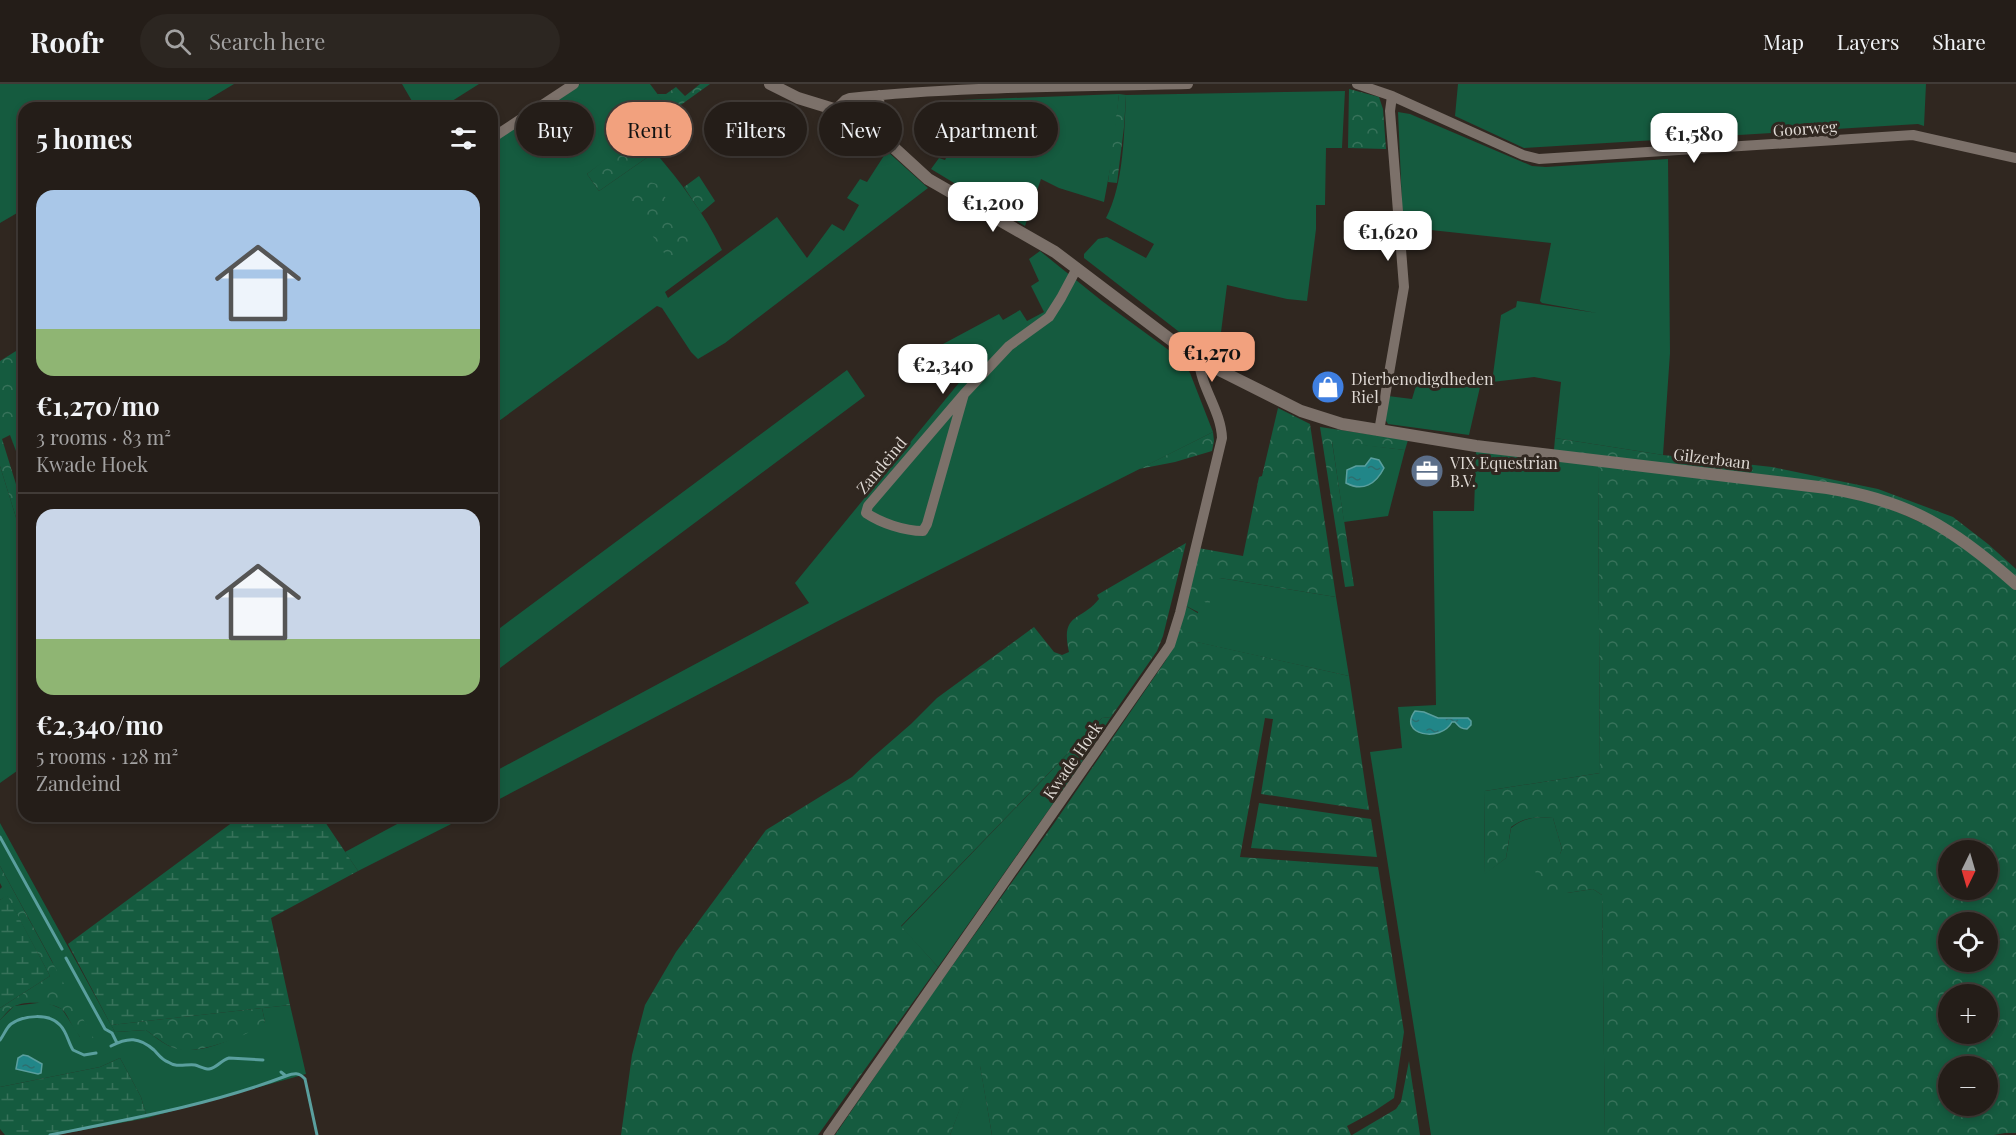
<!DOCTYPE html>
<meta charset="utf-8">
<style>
:root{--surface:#241d18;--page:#2c2621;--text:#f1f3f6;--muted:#a3a2a2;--line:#413b37;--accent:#f2a17e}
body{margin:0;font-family:"Playfair Display",serif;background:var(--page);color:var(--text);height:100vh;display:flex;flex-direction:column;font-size:22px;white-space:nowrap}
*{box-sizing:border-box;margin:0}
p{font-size:20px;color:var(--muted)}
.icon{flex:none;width:33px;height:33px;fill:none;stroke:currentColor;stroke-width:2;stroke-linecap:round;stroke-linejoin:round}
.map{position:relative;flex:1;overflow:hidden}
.side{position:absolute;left:18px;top:18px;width:480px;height:720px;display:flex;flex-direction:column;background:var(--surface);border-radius:18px;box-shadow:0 3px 9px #0003,0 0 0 2px var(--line)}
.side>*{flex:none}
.guide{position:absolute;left:516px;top:18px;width:570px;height:54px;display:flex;gap:12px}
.needle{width:39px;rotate:185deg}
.fabs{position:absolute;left:1938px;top:756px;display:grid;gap:12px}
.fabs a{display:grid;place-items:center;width:60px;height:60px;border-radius:50%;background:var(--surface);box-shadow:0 3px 9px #0003,0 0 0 2px var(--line);font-size:30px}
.price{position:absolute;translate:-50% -51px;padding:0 14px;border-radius:12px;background:#fff;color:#222;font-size:20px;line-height:39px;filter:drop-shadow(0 2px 3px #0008)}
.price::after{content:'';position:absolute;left:50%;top:36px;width:18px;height:14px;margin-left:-9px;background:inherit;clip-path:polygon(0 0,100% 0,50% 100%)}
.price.active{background:var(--accent);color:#111}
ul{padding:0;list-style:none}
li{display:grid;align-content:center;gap:12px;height:318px;padding:0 18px}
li+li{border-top:2px solid var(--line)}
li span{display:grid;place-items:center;height:186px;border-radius:18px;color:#555}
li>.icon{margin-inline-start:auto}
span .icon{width:108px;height:108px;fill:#fffc;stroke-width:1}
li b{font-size:26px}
h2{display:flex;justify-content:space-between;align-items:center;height:72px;padding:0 18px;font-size:26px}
.chip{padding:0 21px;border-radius:27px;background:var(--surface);box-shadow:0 3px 9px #0003,0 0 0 2px var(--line);font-size:21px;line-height:54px}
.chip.active{background:var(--accent);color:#111}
header{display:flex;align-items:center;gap:36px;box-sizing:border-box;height:84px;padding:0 30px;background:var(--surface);border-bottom:2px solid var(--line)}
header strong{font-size:28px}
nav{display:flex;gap:33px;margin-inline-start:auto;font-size:21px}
.search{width:420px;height:54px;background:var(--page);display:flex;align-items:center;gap:15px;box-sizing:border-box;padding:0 21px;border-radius:33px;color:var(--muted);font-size:22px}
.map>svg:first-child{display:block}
.grass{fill:#155b3f}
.forest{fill:url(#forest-crowns);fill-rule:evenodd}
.wetland{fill:url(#wetland-marsh)}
.water{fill:url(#water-ripples);stroke:#5a9f9e;stroke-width:1.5}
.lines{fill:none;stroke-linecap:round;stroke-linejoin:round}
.stream{stroke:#5a9f9e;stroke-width:3}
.minor{stroke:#7c716a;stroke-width:10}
.tertiary{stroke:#7c716a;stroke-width:12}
.labels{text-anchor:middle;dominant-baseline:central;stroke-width:6;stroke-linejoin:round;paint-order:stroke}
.street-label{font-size:16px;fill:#ded8d3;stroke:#302720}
.poi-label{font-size:16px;fill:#ded8d3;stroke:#302720;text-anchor:start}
</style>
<header>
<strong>Roofr</strong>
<div class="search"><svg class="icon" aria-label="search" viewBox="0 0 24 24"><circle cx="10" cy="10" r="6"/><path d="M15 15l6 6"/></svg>Search here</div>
<nav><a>Map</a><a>Layers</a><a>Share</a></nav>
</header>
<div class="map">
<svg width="2016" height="1051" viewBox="0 0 2016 1051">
<defs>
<pattern id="forest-crowns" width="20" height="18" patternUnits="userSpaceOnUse" patternTransform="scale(1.5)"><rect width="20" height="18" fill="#155b3f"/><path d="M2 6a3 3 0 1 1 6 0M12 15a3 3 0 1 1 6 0" fill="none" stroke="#37725a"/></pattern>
<pattern id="wetland-marsh" width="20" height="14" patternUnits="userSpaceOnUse" patternTransform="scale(1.5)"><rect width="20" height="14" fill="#155b3f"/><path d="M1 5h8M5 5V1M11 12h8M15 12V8" fill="none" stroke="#37725a"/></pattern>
<pattern id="water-ripples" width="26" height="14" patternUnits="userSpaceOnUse" patternTransform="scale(1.5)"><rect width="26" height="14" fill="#218688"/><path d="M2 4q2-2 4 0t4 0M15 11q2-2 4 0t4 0" fill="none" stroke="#2d6e6e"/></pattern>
</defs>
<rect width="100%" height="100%" fill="#302720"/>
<path class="grass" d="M0 0H234L194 24H24V125L0 139Z
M402 0H479L441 24H416Z
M580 0H650L671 28 587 90 599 107 655 68C682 100 704 129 722 166L665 208 668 214 777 133 807 174 832 140 844 147 859 121 847 114 860 95 867 98 887 67 928 104 725 259 698 275 691 268 662 224 657 222 492 342V59Z
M1458 0H1926L1924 42 1918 40 1524 64 1455 32Z
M1345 7 1342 64H1326L1325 121H1316V145L1307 217 1287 215 1227 201 1218 272 1187 254 1084 174V170L1098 155 1107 153 1146 174 1154 160 1106 134C1124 100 1124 49 1126 11Z
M1119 10 1113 69 1104 118 1059 104 1041 95 1025 142 931 85 939 74 945 76 963 39 962 16Z
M874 18 875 36 860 29 859 22H854V19Z
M1398 28 1410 30 1532 82 1546 83 1668 75 1670 269 1663 371 1555 354 1561 298 1534 293 1492 298 1501 231 1516 223 1517 217 1597 229 1542 219 1540 217 1551 159 1403 143Z
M1040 167 1102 217 1181 275 1190 289 1213 348 838 537 492 719V689L809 519 795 499 967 289 943 260 999 230 1003 236 1020 226 1027 237 1044 228 1031 202 1039 197 1029 175Z
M847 286 865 312 492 590V550Z
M1418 295 1457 303 1459 299 1480 303 1469 351 1388 340 1385 335 1388 312 1412 315Z
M1332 357 1405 366 1388 432 1344 438Z
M1476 366 1598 382 1600 689 1485 707 1484 790 1506 774 1511 744C1525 733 1537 732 1553 734L1562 765 1560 770 1567 809 1593 805 1602 811 1605 1051H1431L1370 668 1402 664 1398 623 1436 621 1433 427H1474Z
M0 382 24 459V682L0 699Z
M1220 494 1336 513 1349 592 1196 558 1198 528 1184 521 1187 510Z
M1111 633 1074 690 938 883 901 843 1102 634Z
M412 732H467L358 787 345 768Z
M0 739 115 948 146 946C153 951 161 958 169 962 202 975 236 952 265 938L262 924 290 921 306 990 147 1034 141 1013 120 974 100 983 0 1003V936L14 922 45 918 62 925 80 953 52 877 0 782Z
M980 981 992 1051H950L972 991Z"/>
<path class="forest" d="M700 0H710L671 28 657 10H666L676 3 685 12Z
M1349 5 1379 13 1383 25 1386 65 1348 64Z
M1119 10 1126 11 1124 43 1117 99 1108 98Z
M639 49 655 68 599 107 587 90Z
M699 92 715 117 701 129 684 103Z
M650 98 657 100 693 158 691 163 672 176 668 175 628 115 629 111Z
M24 262V362L16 367 10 351 2 355 24 426V459L0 382V277Z
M1278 324 1310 340 1336 513 1220 494 1209 520 1187 510 1198 464 1243 472 1259 393 1262 392Z
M1320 343 1408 356 1405 366 1332 358 1354 502 1345 503Z
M1213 348 1214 357 1212 367 1175 378 1139 385Z
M1555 354 1663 371 1772 383 1878 405 1953 433 1988 460 2016 485V494L1904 419 1554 366Z
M1598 382 1827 409 1880 420 1953 453 2016 504V1049H2005L1994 1051H1605L1602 811 1593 805 1567 809 1545 808 1537 798 1535 785 1539 777 1560 770 1562 765 1553 734C1536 732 1525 733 1511 743L1506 774 1484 791 1485 707 1600 689ZM1948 766H1988V806H1948ZM1948 838H1988V878H1948ZM1948 910H1988V950H1948ZM1948 982H1988V1022H1948Z
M1186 459 1163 552 1157 567 1111 633 1102 634 901 842 938 883 818 1051H621L632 971 645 921 676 868 766 746 852 693 873 673 911 640 937 614 1034 543 1054 568 1062 571 1069 568C1060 528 1081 538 1099 515L1097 511Z
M1184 521 1201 531 1197 558 1349 592 1369 726 1261 710 1273 635 1265 634 1240 773 1378 783 1404 948 1394 1014 1373 1028 1347 1042 1351 1051H992L980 982 973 991 950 1051H835L917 931 1055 738 1166 576Z
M1259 719 1371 735 1377 773 1251 764Z
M0 782 94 955C76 961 72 936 63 926 54 918 23 916 13 923 8 926 4 932 0 936V924L50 892 7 812 0 816V805L2 803 0 799Z
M262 924 265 938C252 951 201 969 182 966 168 964 157 954 146 946L115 948 111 941Z
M1409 977 1420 1051H1352L1396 1025 1401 1018Z"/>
<path class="wetland" d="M241 732H321L358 787 271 834 290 921 111 941 68 860Z
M7 811 50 892 0 924V816Z
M120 974 141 1013 147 1034 56 1051H5L0 1045V1003L100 983Z"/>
<path class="water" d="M1371 374 1379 376 1384 384C1376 400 1363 408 1346 399L1347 386 1356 382H1365Z
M1415 627 1424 628 1438 634H1468L1471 637V641L1467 645C1460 645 1459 642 1455 638H1452C1441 659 1397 651 1415 627Z
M23 971 28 972 42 980 41 989 38 990 16 985 18 974Z"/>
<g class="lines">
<path class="stream" d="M0 753 62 865
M66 874 105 945 112 949 117 959
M0 956C4 951 6 944 11 940 24 931 49 929 60 941 67 948 68 958 73 966L84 971 96 969
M111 962C128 953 139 953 154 966 158 970 162 976 168 978 177 984 185 980 195 981 199 982 204 985 209 985 217 984 221 976 229 974L263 976
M281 988 286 992C294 989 299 988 305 995L317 1051
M50 1051C130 1035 210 1021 286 992"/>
<path class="minor" d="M1357 0 1392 12 1523 71 1539 75 1913 51 2016 74
M836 25 845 16 850 14C962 2 1076 3 1188 0
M875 44 880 35 879 11
M492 54 574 0
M964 310 927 440 923 447C904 447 881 439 866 429L868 422Z
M964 310 1009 262 1049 233 1061 214 1077 184
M1379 347 1404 203 1390 27 1392 12
M828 1051 1170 561 1180 529 1222 354C1221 326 1200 303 1199 275"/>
<path class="tertiary" d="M770 0 798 14 850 30 868 40 928 95 1055 168 1183 265 1223 288 1301 327 1342 340 1476 362 1827 404C1910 417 1954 445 2016 500"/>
</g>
<defs>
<symbol id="shop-disc" viewBox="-11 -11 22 22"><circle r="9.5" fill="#3f7fe0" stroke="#302720"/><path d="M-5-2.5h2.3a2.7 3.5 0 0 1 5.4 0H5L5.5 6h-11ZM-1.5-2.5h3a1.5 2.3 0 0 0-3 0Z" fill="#fff"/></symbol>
<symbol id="office-disc" viewBox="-11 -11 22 22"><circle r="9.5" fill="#5c6f8a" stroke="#302720"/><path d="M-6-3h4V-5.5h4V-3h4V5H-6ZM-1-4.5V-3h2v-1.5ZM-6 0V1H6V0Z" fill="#fff"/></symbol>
</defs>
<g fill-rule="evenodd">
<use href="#shop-disc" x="1309" y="284" width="38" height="38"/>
<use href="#office-disc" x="1408" y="368" width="38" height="38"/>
</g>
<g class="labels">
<g class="street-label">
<text transform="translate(1805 44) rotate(-4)">Goorweg</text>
<text transform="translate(1712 374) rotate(7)">Gilzerbaan</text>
<text transform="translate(881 381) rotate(-50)">Zandeind</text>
<text transform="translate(1072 676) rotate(-55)">Kwade Hoek</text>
</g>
<g class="poi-label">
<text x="1351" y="294">Dierbenodigdheden<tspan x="1351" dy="18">Riel</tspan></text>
<text x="1450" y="378">VIX Equestrian<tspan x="1450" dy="18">B.V.</tspan></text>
</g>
</g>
</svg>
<div class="fabs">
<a><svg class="needle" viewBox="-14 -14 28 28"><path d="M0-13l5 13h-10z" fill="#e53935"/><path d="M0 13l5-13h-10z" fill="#a3a2a2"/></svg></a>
<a><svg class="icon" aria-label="locate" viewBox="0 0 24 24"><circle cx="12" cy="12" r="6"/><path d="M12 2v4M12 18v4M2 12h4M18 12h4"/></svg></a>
<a>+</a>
<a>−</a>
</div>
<b class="price" style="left:1694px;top:80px">€1,580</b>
<b class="price" style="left:993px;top:149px">€1,200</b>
<b class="price" style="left:1388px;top:178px">€1,620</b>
<b class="price active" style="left:1212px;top:299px">€1,270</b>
<b class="price" style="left:943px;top:311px">€2,340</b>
<div class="guide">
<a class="chip">Buy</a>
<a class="chip active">Rent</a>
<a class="chip">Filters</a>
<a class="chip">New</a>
<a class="chip">Apartment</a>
</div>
<section class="side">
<h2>5 homes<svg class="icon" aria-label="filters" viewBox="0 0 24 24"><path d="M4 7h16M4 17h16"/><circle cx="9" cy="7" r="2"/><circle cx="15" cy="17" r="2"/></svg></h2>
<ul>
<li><span style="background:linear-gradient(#a9c7e8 75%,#8fb573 0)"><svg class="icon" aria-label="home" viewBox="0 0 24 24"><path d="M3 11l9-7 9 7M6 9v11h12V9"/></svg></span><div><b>€1,270/mo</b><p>3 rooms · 83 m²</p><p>Kwade Hoek</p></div></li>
<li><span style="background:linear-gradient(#c9d6e8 70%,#8fb573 0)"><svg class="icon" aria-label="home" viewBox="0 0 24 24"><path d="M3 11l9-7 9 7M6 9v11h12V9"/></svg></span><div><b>€2,340/mo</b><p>5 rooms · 128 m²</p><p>Zandeind</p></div></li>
</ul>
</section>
</div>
